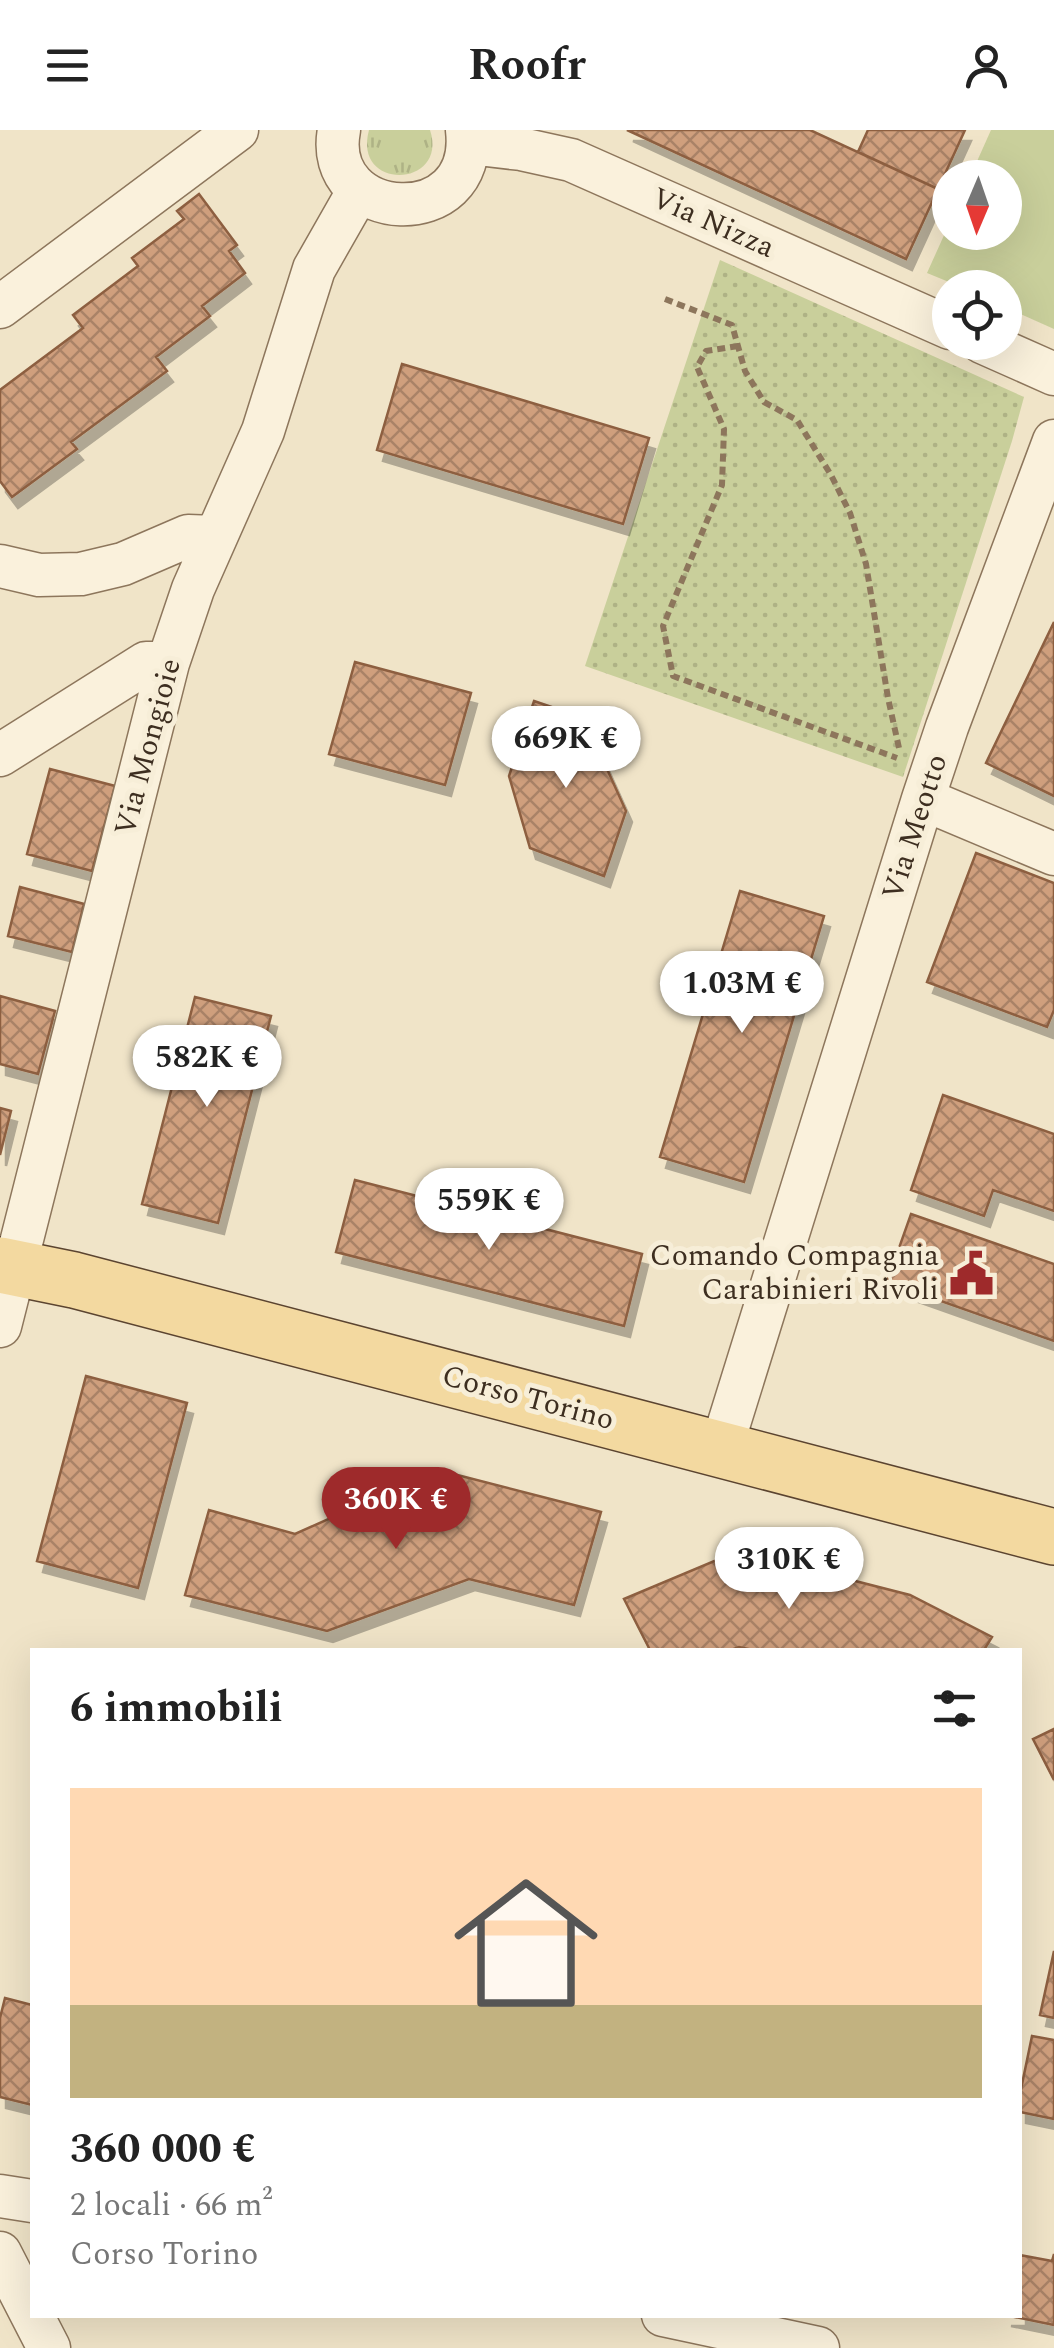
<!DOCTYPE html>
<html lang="it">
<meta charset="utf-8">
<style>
:root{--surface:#fff;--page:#f6f6f6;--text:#222;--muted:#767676;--accent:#9e2a2b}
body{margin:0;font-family:Spectral,serif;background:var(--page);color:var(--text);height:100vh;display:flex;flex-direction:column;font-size:38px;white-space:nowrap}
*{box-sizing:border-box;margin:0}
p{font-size:32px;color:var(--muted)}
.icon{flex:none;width:55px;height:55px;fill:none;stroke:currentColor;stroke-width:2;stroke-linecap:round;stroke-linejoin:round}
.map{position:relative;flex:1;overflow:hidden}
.drawer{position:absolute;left:30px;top:1518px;width:992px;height:670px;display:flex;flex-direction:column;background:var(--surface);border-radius:0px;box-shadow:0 10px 40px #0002}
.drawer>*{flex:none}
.needle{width:65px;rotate:182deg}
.tools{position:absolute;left:932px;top:30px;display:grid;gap:20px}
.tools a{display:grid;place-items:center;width:90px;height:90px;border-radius:50%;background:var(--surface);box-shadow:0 10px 40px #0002;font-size:50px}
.price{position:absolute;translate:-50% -85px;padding:0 22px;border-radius:35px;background:#fff;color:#222;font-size:32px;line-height:65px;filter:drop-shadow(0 2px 5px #0008)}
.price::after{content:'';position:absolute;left:50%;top:60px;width:30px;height:22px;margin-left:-15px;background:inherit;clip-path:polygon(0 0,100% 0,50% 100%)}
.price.current{background:var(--accent);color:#fff}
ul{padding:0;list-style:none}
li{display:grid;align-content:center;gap:20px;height:530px;padding:0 40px}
li span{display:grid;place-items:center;height:310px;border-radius:0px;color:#555}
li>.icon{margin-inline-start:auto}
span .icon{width:180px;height:180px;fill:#fffc;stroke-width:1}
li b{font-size:42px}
h2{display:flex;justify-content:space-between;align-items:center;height:120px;padding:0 40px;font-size:42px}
header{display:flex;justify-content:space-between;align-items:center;height:130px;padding:0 40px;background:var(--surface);font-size:45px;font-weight:700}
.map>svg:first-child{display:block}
.grass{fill:url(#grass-tufts)}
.park{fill:url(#park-dots)}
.pitch{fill:#c9cf9b}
.building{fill:url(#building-cross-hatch);stroke:#8d5f41;stroke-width:2.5;filter:url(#shadow)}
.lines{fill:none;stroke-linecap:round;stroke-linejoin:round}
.street-casing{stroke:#8d765c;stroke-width:45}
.primary-casing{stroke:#5b4430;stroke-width:58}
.path{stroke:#8d765c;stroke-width:6;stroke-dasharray:8 5;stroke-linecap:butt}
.street{stroke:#faf1dc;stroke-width:42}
.primary{stroke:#f3d9a0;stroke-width:55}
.labels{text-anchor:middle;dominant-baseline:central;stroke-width:10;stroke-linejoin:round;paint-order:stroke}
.street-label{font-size:30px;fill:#3d2e20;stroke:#f7eed8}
.poi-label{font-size:30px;fill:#3d2e20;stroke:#f7eed8;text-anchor:end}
</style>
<header><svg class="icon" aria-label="menu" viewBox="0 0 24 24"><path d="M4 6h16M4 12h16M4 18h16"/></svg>Roofr<svg class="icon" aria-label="person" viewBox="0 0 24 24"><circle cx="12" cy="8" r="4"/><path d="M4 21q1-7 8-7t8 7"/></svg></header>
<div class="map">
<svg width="1054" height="2218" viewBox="0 0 1054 2218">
<defs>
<pattern id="grass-tufts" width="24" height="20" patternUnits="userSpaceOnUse" patternTransform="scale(2.5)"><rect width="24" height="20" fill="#c9cf9b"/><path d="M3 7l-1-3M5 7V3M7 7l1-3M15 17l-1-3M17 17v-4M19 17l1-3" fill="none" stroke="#aeb285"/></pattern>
<pattern id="park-dots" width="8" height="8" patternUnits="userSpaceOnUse" patternTransform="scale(2.5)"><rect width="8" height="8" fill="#c9cf9b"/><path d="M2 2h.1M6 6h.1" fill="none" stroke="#aeb285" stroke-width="1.8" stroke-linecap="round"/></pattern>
<pattern id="building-cross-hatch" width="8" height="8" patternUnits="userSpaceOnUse" patternTransform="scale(2.5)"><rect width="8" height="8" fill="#cf9f7d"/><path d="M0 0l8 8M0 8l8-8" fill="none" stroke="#a98266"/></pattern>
<filter id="shadow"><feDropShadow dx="6" dy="11" stdDeviation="0" flood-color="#0004"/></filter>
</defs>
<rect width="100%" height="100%" fill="#f0e4c8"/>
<path class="grass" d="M369 0H430C449 58 352 62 369 0Z"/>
<path class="park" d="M720 130 1024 267 1012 311 903 647 585 536Z"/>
<path class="pitch" d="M991 0H1054V199L1005 177V158L961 157 927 143 950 92V102H1005V48L970 47Z"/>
<path class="building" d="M627 0H810L938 59 906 129Z
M868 0H965L938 59 858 22Z
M199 64 237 115 229 121 245 143 202 176 210 186 156 227 167 241 71 312 77 319 12 367 0 351V260L83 198 73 185 138 136 132 128 184 89 177 81Z
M402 234 649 308 623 394 377 320Z
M1054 492V666L986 633Z
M355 532 471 563 445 655 329 624Z
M534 571 584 588 626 681 604 746 530 718 509 646Z
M50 639 115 656 92 741 27 724Z
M976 723 1054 753V880L1047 897 927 852Z
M20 757 84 774 72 822 8 806Z
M740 761 824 786 744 1052 660 1027Z
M0 866 55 881 38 944 0 934Z
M195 867 271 886 218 1093 142 1074Z
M943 965 1054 1004V1081L993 1060 984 1086 911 1060Z
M0 978 11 981 0 1025Z
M355 1050 642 1124 624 1196 336 1122Z
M911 1084 1054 1134V1211L887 1152Z
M86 1246 187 1273 138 1458 37 1431Z
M438 1340 601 1382 574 1475 469 1449 327 1501 185 1465 209 1380 295 1404Z
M738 1421 910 1465 992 1507 984 1520H753L739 1517 731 1520H650L624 1469Z
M1054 1599V1650L1033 1609Z
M1054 1821V1888L1040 1885Z
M5 1868 32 1875V1975L0 1967V1888Z
M1032 1906 1054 1910V1989L1020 1982V1964Z
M1054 2124V2195L1005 2185H1020V2125L1052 2131Z"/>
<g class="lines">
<defs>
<path id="street" d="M339 0C321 94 479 104 467 0
M469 13 521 19 571 30 950 198
M0 177 237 0
M982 212 1054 244
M0 436 39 445 81 444 123 434 188 406 215 407
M0 625 146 533H168
M923 669 1054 724
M0 1196 168 533 193 459 263 301 314 139 359 60
M721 1319 923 669 947 597 1054 311
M0 2066 32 2071
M0 2123 49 2218
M663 2185 818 2218"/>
<path id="primary" d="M0 1135 74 1150 1054 1407"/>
</defs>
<use href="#street" class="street-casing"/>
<use href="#primary" class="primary-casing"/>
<path class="path" d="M665 169 732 195 745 241 764 272 797 290 831 345 850 383 866 434 888 568 899 618
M738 216 706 221 697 237 724 299 722 355 663 496 673 546 897 628"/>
<use href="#street" class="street"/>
<use href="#primary" class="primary"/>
</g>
<defs>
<symbol id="civic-bare" viewBox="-9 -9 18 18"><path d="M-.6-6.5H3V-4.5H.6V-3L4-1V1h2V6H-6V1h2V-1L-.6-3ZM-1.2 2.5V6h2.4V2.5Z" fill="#9e2a2b" stroke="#f7eed8" stroke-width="2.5" paint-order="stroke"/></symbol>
</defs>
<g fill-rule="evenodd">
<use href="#civic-bare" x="940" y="1112" width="63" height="63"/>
</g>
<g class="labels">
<g class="street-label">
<text transform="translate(713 93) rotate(24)">Via Nizza</text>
<text transform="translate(148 617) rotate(-75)">Via Mongioie</text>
<text transform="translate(915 697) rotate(-72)">Via Meotto</text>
<text transform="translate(528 1268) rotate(15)">Corso Torino</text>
</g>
<g class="poi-label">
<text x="939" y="1126">Comando Compagnia<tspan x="939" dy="34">Carabinieri Rivoli</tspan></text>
</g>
</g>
</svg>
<div class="tools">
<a><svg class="needle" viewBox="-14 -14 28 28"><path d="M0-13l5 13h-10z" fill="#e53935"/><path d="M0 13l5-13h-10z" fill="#767676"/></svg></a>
<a><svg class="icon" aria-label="locate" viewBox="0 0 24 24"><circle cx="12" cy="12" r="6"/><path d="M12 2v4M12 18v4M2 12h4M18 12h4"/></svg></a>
</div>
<b class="price" style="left:566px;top:661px">669K €</b>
<b class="price" style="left:742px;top:906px">1.03M €</b>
<b class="price" style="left:207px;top:980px">582K €</b>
<b class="price" style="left:489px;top:1123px">559K €</b>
<b class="price current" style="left:396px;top:1422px">360K €</b>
<b class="price" style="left:789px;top:1482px">310K €</b>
<section class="drawer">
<h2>6 immobili<svg class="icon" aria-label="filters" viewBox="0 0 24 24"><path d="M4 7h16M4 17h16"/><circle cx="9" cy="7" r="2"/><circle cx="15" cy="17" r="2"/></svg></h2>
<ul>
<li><span style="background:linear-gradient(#ffd9b3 70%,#c2b280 0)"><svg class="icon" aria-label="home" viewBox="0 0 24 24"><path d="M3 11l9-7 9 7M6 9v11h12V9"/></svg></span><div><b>360 000 €</b><p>2 locali · 66 m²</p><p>Corso Torino</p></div></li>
</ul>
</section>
</div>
